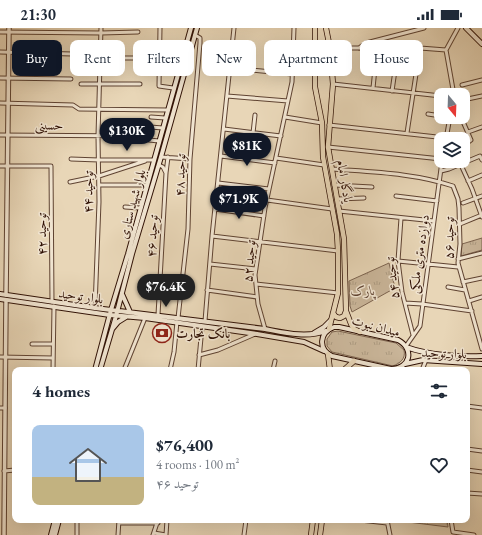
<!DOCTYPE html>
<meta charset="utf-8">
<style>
:root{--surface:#fff;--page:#f2f2f3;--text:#1f2937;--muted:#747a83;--line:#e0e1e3;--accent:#111827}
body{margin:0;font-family:"EB Garamond",Amiri,serif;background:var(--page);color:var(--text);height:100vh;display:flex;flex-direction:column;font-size:15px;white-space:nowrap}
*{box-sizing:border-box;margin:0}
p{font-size:13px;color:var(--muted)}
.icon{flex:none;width:22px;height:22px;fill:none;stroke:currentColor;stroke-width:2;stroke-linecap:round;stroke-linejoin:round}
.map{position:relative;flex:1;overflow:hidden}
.details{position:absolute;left:12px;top:339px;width:458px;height:156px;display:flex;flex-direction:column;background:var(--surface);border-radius:8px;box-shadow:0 4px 16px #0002}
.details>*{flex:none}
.hud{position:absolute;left:12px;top:12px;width:458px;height:36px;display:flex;gap:8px}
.needle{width:26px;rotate:161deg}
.controls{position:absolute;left:434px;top:60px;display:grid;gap:8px}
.controls a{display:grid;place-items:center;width:36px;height:36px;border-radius:8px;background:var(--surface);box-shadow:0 4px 16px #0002;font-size:20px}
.price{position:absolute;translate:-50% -34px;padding:0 9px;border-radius:14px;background:var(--accent);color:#fff;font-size:13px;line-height:26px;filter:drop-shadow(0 1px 2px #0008)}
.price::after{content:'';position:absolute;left:50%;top:24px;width:12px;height:9px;margin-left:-6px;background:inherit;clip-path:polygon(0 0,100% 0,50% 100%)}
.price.current{background:#222;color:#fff}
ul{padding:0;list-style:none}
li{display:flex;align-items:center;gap:12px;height:100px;padding:0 20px}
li+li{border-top:1px solid var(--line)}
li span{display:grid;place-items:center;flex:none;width:112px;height:80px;border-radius:8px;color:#555}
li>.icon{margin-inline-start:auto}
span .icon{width:48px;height:48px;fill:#fffc;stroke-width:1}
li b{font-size:17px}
h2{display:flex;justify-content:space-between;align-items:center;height:48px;padding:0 20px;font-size:17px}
.pill{padding:0 14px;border-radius:8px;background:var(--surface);box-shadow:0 4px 16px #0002;font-size:14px;line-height:36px}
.pill.current{background:var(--accent);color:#fff}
.status{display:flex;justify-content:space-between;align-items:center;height:28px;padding:0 20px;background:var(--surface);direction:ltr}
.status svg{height:11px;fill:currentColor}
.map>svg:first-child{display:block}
.grass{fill:url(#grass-tufts);stroke:#7d6450}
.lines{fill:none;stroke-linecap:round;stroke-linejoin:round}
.minor-casing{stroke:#5f4332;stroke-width:5}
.tertiary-casing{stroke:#5f4332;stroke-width:5.5}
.secondary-casing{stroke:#311206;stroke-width:6}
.primary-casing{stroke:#311206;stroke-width:6}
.minor{stroke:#f0e4d0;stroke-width:3}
.tertiary{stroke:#f0e4d0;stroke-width:3.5}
.secondary{stroke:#f0e4d0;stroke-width:4}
.primary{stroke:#e8d6b7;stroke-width:4.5}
.labels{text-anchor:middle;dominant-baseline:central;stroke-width:3;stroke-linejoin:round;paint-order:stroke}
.street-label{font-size:13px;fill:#311206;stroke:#f0e4d0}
.park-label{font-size:13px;font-style:italic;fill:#5f4332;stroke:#f0e4d0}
.poi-label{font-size:13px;font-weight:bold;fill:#311206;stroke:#f0e4d0;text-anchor:start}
</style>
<div class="status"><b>21:30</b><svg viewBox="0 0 49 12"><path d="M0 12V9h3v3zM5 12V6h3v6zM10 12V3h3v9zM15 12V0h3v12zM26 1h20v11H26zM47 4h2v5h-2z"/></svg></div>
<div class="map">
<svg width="482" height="507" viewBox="0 0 482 507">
<defs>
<pattern id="grass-tufts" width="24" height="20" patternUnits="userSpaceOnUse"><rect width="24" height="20" fill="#c9b599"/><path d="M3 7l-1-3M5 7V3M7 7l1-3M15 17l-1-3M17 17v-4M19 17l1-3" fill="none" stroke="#ad9b82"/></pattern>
</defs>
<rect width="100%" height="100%" fill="#e8d6b7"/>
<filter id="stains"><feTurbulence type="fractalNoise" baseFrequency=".005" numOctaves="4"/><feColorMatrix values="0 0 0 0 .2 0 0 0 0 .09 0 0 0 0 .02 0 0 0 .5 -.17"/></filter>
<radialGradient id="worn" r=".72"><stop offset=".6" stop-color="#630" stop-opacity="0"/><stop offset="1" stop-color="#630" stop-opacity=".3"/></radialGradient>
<path class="grass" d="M482 210V222L461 228 462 216Z
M389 235 395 260 352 284 350 278 349 253Z
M338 303 396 315 404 322C406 331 400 335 393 338L332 324 327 318V311L332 304Z
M392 492H447L448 499Z"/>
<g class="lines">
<defs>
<path id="minor" d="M160 0 159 58 173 60
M0 4 101 5 138 4
M280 19H294
M330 20H359L398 22 420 20 446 22
M359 20 366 15 424 0
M446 22 454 67
M446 22 458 0
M0 24 72 26
M83 30H139
M230 40 292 46
M0 50 71 51
M81 56H140
M333 56 441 68
M462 57 482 52
M373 60 377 21
M392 63 398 22
M227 68 288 73
M463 72 482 68
M0 75 73 77 79 81 167 82
M428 86 441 88
M151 89 165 90
M285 89 322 95
M461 89 471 112 463 118
M329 97 446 110
M150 99 163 100
M224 101 281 108
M468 104 482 99
M253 105 255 87
M407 105 420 20
M0 107 137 108
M446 111 450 89
M149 112 159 113
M328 119 441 131
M221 128 275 135
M161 129 190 131
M276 130 324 137
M71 131 99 132H154
M159 137 163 139 166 145
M461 137 472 161 482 189
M0 138H51L52 274
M332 141C371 144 415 145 453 158L458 171 459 180 460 216 458 235 482 321
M441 143 449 141 480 128 482 132
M468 153 482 147
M70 154 99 148 145 133
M218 155 269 161
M99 157H146
M334 157 372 159
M396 168 437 173
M337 171 364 170
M267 172 332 181
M463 175 482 168
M125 179 140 180
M215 181 264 188
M339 183 434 193
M401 190 398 233 402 264 413 307
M460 196 482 187
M212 208 338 223
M458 231 482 225
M398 233 458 239
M210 236 256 241
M463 254 482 250
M256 256 338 265
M448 259 465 262
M207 262 257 269
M469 273 482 269
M405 275 422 276 472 283
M95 280 99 174 98 108 101 0
M158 287 166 145 168 129
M178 290 188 201 190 131 200 15V10L195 7
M205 293 212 208 234 0
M265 301 258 276 255 247 265 180 292 54 294 0
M32 316H53
M406 318 420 298 442 133
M199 327 218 322 255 306
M0 329 53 330
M53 342 54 278
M124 342 145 290
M170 342 174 324 177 294
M194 342 198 341 206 342
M198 342 202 299
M273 342 275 333
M422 342 426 332
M467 378 482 380
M0 380H5
M467 421 482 423
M467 442 482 444
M4 443 15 442
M467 465 482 466
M77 492V507
M360 492 387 495
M387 492 390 507
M451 492 453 504 474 507
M119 495H158
M154 505 166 507
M118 507 119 492
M153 507 158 492
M166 507 167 492
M244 507 246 492"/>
<path id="tertiary" d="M6 267 9 0
M4 507 6 272"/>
<path id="secondary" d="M466 0 482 16
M0 266 95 280 265 301C286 305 306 310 326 303
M122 266 130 284
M0 271 110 287 145 290 257 306 304 314 324 323
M334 299H339L398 312C415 321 410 341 391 341L332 328C318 321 319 305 334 299Z
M113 300 118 294 126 289
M314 305 324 299 331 292
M406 319C428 327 459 329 482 328
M405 336 423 332 482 336
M95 342 111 282 128 226 191 0
M100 342 116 288 132 226 161 129 197 0
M51 507 55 492
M55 507 59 492"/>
<path id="primary" d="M315 0V59L322 95 323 129 337 206 338 223V265L329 301
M326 0 330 20 333 56 328 119 344 211 346 283 351 296 354 301 360 304
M333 285 336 289 340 290 344 288 346 283
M328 326 330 342
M344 342 354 333
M311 507 313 492
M320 507 322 492"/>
</defs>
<use href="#minor" class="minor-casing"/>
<use href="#tertiary" class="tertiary-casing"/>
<use href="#secondary" class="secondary-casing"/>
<use href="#primary" class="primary-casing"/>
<use href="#minor" class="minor"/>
<use href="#tertiary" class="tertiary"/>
<use href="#secondary" class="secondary"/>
<use href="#primary" class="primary"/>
</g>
<defs>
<symbol id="bank-ring" viewBox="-11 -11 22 22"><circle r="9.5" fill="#f0e4d0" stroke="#8f2418" stroke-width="1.5"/><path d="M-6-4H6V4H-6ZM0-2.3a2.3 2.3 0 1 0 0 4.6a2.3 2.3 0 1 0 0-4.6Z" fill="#8f2418"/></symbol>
</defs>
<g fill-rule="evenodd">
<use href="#bank-ring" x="151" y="294" width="22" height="22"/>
</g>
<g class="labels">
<g class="street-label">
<text transform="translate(49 97) rotate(1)">حسینی</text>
<text transform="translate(180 147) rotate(-88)">توحید ۴۸</text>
<text transform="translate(345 153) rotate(80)">یادگار امام</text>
<text transform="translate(88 164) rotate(-89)">توحید ۴۴</text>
<text transform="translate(132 176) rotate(-75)">بلوار شهید ستاری</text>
<text transform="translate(41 206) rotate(-90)">توحید ۴۲</text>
<text transform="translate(152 208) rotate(-87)">توحید ۴۶</text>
<text transform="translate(449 210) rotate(-89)">توحید ۵۶</text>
<text transform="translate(419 226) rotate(-82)">دوازده متری ملکی</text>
<text transform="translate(249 233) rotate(-85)">توحید ۵۲</text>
<text transform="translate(392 250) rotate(-97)">توحید ۵۴</text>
<text transform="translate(81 268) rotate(8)">بلوار توحید</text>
<text transform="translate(376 298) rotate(15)">میدان نبوت</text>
<text transform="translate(444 325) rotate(2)">بلوار توحید</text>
</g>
<g class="park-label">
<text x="363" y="262">پارک</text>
</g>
<g class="poi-label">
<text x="176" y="305">بانک تجارت</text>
</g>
</g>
<rect width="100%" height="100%" filter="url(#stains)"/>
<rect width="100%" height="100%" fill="url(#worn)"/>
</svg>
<div class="controls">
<a><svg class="needle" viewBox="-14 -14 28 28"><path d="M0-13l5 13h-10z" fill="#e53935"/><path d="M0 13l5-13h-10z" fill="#747a83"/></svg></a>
<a><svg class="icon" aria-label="layers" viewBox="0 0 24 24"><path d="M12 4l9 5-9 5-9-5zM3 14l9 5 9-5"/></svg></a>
</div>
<b class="price" style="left:127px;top:124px">$130K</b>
<b class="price" style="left:247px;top:139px">$81K</b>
<b class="price" style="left:239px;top:192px">$71.9K</b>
<b class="price current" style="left:166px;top:280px">$76.4K</b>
<div class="hud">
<a class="pill current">Buy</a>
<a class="pill">Rent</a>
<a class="pill">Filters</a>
<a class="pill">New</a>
<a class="pill">Apartment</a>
<a class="pill">House</a>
</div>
<section class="details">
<h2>4 homes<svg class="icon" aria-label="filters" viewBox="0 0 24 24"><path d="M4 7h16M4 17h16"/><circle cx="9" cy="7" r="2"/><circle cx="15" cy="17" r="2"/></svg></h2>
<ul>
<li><span style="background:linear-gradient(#a9c7e8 65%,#c2b280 0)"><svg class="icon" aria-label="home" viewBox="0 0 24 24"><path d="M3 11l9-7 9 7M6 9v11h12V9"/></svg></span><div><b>$76,400</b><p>4 rooms · 100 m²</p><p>توحید ۴۶</p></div><svg class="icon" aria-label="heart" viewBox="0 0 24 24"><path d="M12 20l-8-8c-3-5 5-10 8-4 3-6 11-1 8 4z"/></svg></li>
</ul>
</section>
</div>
